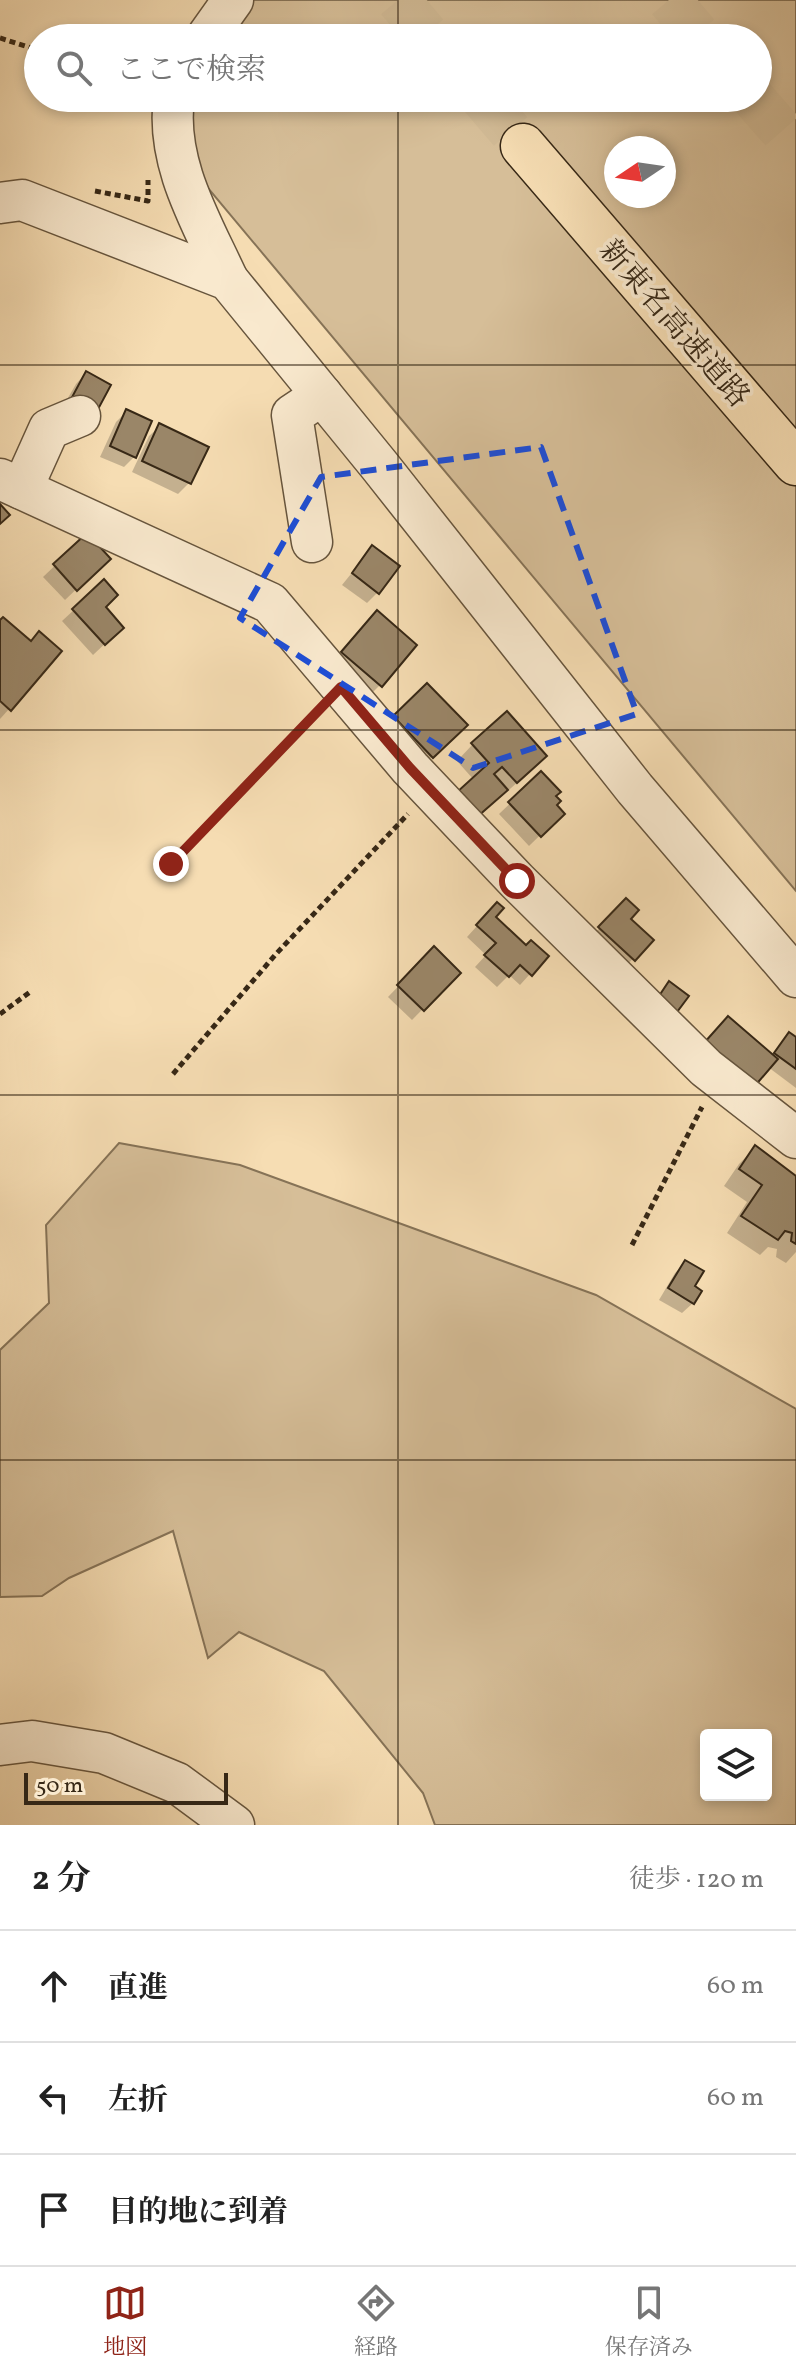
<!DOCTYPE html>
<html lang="ja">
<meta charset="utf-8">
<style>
:root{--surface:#fff;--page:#f6f6f6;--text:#222;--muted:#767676;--line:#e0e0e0;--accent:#8f2418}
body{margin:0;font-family:Vollkorn,"Noto Serif JP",serif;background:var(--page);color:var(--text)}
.controls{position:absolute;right:24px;bottom:24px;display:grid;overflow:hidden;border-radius:8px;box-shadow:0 4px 12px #0003}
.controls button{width:72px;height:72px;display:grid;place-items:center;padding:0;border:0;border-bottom:2px solid var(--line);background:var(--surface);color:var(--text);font:40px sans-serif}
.compass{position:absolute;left:604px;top:136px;width:72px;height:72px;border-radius:50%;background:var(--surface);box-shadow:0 4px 12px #0003;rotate:257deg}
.scale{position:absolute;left:24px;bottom:20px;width:204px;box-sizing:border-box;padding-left:8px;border:4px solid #372816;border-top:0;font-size:22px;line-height:28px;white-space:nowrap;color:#372816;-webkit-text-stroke:6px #f9e9ce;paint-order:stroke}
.stop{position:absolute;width:24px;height:24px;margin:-18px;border:6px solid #8f2418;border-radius:50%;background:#fff}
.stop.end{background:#8f2418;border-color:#fff;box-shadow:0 2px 8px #0008}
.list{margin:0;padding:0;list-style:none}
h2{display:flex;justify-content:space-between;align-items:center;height:104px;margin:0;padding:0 32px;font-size:34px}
h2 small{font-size:26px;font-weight:400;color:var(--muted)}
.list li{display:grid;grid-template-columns:52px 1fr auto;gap:24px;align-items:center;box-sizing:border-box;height:112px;padding:0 32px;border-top:2px solid var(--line)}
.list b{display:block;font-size:30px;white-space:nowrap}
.list em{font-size:26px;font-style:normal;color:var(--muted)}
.icon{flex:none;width:44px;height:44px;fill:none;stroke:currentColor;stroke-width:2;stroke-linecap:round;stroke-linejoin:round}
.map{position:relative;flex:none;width:796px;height:1825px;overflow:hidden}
.search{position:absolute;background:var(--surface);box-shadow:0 4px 12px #0003;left:24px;right:24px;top:24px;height:88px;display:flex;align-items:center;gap:20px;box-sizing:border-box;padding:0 28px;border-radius:44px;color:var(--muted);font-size:30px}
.sheet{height:440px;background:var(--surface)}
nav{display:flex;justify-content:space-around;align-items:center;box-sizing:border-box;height:112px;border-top:2px solid var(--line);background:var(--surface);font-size:22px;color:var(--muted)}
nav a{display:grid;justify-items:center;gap:4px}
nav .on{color:var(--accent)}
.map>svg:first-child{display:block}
.green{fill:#d6be98;stroke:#867357;stroke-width:2;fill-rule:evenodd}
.shadow{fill:#0003}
.building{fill:#9a8668;stroke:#372816;stroke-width:2}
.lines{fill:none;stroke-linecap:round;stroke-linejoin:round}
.highway-tunnel{stroke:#d0b994;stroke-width:44;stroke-dasharray:44 22;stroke-linecap:butt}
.minor-casing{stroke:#67553d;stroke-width:43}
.highway-casing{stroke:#372816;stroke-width:47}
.path{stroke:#372816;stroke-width:5;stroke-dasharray:6 4;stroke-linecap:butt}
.minor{stroke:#f9e9ce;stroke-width:40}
.highway{stroke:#f6ddb3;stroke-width:44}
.route{stroke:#8f2418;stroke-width:10}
.marked{fill:none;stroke:#1d4ed8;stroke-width:6;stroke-dasharray:16 10;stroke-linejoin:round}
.grid{fill:none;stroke:#372816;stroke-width:2;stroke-opacity:0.55}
.labels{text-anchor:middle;stroke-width:7;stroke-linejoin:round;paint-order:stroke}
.street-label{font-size:30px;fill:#372816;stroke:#f9e9ce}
</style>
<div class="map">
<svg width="796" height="1825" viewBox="0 0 796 1825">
<rect width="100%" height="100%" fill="#f6ddb3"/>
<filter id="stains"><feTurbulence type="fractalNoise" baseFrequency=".0025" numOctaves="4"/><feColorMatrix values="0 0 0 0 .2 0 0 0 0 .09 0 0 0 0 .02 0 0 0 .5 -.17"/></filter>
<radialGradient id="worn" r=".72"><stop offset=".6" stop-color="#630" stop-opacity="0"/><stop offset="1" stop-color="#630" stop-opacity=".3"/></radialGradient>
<g class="green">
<path d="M235 0H796V891L177 151 197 98H758V38H221ZM616 148H664V196H616Z"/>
<path d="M119 1143 240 1165 596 1295 796 1409V1825H435L423 1793 324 1671 239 1632 208 1658 173 1531 69 1578 42 1596 0 1597V1350L49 1303 46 1225ZM706 1735H766V1795H706Z"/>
</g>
<g class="shadow">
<path d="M86 373 84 423 61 410 76 384Z"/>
<path d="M127 411 134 457 124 467 100 457 116 422Z"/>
<path d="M160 426 189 483 178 494 132 472 149 436Z"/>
<path d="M87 535 108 559 65 600 43 577Z"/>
<path d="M372 548 378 592 367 603 342 585Z"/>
<path d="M104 582V608L111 638 93 655 62 621Z"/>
<path d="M0 623 9 709 0 719Z"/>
<path d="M367 624 380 685 369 696 332 664Z"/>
<path d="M427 686 465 725 421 767 384 728Z"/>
<path d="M473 744 529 772 500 798 474 780 457 761Z"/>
<path d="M541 774 553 796 554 805 562 814 529 846 499 814Z"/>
<path d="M626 901 628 919 651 940 622 970 589 939Z"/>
<path d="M487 915 493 917 530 974 520 985 509 975 497 987 475 967 486 955 467 937Z"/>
<path d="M434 949 458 973 412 1020 388 997Z"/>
<path d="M789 1034 796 1040V1088L768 1067 771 1055Z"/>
<path d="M755 1148 796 1178V1252L786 1263 776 1257 777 1249 768 1247 760 1255 727 1233 747 1202 724 1186 739 1164Z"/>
<path d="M686 1262 693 1287V1303L682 1313 659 1300 675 1273Z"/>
</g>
<g class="building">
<path d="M86 371 111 385 96 413 71 399Z"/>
<path d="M126 409 152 421 136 458 110 446Z"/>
<path d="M159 423 209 447 191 484 142 461Z"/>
<path d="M0 504 10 515 0 524Z"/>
<path d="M87 533 111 559 77 591 53 564Z"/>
<path d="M372 545 400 566 379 594 352 573Z"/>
<path d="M104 579 118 595 106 607 124 628 105 645 72 609Z"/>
<path d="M377 610 417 645 382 687 341 652Z"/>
<path d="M3 617 31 641 39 631 62 651 11 711 0 701V620Z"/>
<path d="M427 683 468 725 433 758 393 716Z"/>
<path d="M507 711 547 756 517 783 502 767 494 774 508 790 477 817 456 793 489 763 471 743Z"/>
<path d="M541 771 561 792 556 796 561 801 557 805 565 814 541 837 508 802Z"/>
<path d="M626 898 639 910 631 919 654 940 635 961 598 927Z"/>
<path d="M497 902 504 908 496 917 526 945 531 940 549 956 532 976 520 965 509 977 484 955 496 943 476 925Z"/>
<path d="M434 946 461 973 424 1011 397 985Z"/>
<path d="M669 981 689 996 674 1016 655 1002Z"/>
<path d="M728 1016 778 1059 754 1087 704 1043Z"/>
<path d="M789 1032 796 1037V1069L774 1053Z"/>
<path d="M755 1145 796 1176V1244L791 1241 792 1233 785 1231 778 1240 741 1216 762 1185 739 1169Z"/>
<path d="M685 1260 704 1271 695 1286 702 1291 694 1304 668 1288Z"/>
</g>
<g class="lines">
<g class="highway-tunnel">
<path d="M398 0 430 38"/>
<path d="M669 0 701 38"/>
<path d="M482 98 523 146"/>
<path d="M753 98 796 147"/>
</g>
<g class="minor-casing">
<g id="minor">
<path d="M206 38 233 0"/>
<path d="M174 98C165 163 202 223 228 280"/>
<path d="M0 203 22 200 228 280 379 465 635 789 796 977"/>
<path d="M0 479 270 603 410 768 517 881 706 1068 796 1138"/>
<path d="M22 489 49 429 80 416"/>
<path d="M312 542 292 415 322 395"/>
<path d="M0 1745 32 1741 104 1753 177 1783 234 1825"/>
</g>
</g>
<g class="highway-casing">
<path id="highway" d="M523 146 796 463"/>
</g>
<g class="path">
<path d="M0 38 38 50"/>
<path d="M95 191 148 201V180"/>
<path d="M171 864 320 709"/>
<path d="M0 1014 30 992"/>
<path d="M173 1074 276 954 408 814"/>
<path d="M632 1245 702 1107"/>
</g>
<use href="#minor" class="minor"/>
<use href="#highway" class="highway"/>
</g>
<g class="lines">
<path class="route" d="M171 864 341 687 410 768 517 881"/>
</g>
<path class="marked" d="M541 447 637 714 473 768 240 618 321 477Z"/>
<path class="grid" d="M398 0V38M398 98V1825M0 365H796M0 730H796M0 1095H796M0 1460H796"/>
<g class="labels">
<g class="street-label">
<text transform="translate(675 323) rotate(49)" y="10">新東名高速道路</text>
</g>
</g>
<rect width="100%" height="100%" filter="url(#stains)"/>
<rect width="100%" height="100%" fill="url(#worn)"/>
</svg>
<div class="controls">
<button><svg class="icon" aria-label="layers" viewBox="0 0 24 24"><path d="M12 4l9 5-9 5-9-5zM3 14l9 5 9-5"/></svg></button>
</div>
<svg class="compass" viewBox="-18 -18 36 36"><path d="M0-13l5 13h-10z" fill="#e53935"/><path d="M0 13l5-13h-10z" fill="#767676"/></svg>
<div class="scale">50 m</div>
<div class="stop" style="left:517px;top:881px"></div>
<div class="stop end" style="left:171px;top:864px"></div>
<div class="search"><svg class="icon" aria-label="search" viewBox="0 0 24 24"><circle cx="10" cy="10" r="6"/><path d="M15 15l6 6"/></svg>ここで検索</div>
</div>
<section class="sheet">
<h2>2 分<small>徒歩 · 120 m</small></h2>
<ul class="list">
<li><svg class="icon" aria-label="ahead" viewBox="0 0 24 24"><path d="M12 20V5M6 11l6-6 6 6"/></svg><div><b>直進</b></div><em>60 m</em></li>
<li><svg class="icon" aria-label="left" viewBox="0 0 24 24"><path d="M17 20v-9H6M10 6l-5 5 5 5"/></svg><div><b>左折</b></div><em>60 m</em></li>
<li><svg class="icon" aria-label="arrive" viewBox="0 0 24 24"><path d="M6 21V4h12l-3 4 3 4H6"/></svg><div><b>目的地に到着</b></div></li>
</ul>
</section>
<nav>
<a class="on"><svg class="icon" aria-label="map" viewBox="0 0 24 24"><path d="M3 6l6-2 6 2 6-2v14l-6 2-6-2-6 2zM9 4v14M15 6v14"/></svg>地図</a>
<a><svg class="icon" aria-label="directions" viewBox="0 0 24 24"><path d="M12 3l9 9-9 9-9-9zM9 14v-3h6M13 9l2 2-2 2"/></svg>経路</a>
<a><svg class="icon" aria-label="saved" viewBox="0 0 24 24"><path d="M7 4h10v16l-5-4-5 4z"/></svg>保存済み</a>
</nav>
